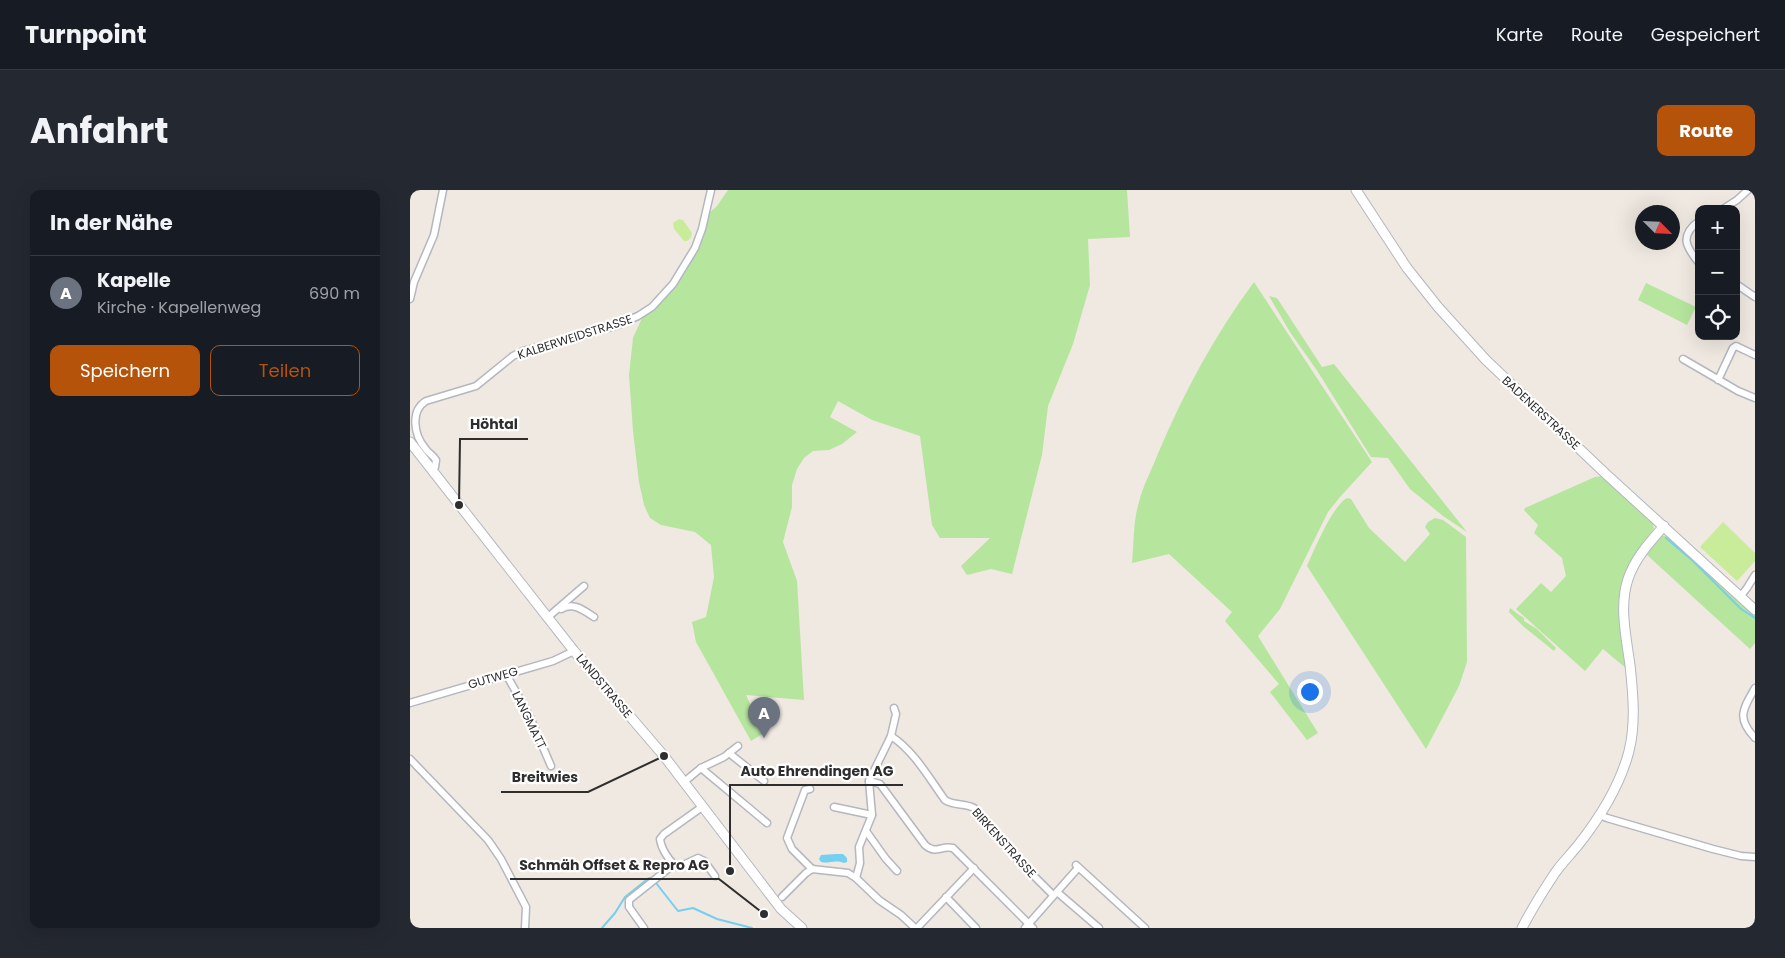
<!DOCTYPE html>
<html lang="de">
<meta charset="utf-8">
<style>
:root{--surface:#171b24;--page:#242831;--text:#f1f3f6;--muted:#9ea1a6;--line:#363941;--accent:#b45309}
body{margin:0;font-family:Poppins,sans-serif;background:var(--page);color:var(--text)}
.controls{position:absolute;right:15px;top:15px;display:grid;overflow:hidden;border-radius:10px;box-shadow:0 5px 20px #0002}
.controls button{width:45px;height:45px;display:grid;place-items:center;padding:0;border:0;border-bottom:1px solid var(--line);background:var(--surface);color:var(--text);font:25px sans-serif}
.compass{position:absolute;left:1225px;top:15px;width:45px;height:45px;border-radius:50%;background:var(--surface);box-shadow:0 5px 20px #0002;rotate:114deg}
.you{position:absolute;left:899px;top:501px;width:18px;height:18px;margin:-12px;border:4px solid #fff;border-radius:50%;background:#1a73e8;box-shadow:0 0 0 8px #1a73e833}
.badge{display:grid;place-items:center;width:32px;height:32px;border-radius:50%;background:var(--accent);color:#fff;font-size:16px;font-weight:700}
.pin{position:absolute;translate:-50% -41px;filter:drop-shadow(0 1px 2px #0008)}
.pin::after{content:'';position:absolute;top:26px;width:18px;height:15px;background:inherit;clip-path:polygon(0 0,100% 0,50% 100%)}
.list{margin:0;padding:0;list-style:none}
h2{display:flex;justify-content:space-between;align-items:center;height:65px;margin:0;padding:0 20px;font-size:21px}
h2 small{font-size:16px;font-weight:400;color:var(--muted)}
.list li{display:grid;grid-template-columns:32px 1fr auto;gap:15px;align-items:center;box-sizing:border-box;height:75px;padding:0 20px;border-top:1px solid var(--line)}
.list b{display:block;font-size:19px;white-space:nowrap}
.list p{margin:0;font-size:16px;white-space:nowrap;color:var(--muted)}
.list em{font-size:16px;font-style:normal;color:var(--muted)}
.actions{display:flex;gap:10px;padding:15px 20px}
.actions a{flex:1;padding:11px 0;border:1px solid var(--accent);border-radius:10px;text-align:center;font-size:18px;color:var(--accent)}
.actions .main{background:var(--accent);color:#fff}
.icon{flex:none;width:28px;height:28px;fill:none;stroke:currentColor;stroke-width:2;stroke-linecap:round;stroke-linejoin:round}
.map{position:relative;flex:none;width:1345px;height:738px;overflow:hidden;border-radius:10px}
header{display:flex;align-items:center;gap:30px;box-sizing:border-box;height:70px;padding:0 25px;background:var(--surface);border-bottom:1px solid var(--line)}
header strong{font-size:24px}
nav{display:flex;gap:28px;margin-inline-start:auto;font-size:18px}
.intro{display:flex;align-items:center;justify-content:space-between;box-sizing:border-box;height:120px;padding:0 30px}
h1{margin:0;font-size:35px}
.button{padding:12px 22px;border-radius:10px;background:var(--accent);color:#fff;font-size:18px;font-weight:700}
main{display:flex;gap:30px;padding:0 30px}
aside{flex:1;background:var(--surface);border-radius:10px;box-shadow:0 5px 20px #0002}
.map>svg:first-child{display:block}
.green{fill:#b6e59e}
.pitch{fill:#c9ec9a}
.water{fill:#75cff0}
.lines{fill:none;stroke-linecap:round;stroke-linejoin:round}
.stream{stroke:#75cff0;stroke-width:2}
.street-casing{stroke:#b4b7c1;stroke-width:9}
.secondary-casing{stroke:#b4b7c1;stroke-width:11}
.street{stroke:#fff;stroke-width:6}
.secondary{stroke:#fff;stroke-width:9}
.labels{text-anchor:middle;stroke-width:4.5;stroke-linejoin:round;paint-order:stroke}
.street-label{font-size:12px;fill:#2e2e2e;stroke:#fff}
.leader{fill:none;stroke:#2e2e2e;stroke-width:2}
.callout-dot{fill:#2e2e2e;stroke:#fff;stroke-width:2}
.callout-label{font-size:14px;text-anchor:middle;font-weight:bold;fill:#2e2e2e;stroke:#fff;stroke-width:4.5;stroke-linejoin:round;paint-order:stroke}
</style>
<header>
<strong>Turnpoint</strong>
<nav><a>Karte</a><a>Route</a><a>Gespeichert</a></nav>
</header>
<div class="intro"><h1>Anfahrt</h1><a class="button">Route</a></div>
<main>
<aside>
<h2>In der Nähe<small></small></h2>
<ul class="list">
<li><span class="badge" style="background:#6b7280">A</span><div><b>Kapelle</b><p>Kirche · Kapellenweg</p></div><em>690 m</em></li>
</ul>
<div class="actions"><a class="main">Speichern</a><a>Teilen</a></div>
</aside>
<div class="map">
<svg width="1345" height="738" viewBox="0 0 1345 738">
<rect width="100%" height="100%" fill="#efe9e1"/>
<g class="green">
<path d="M318 0H717L720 47 678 49 680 95 663 154 638 216 632 265 602 384 581 379 557 385 551 376 580 348H530L522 335 510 246 462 230 428 211 420 227 447 242 432 254 419 260 403 261 394 268 387 279 382 295V317L373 352 387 391 394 510 336 505 354 543 341 551 286 452 282 432 296 427 304 387 301 355 285 342 251 335 240 328 234 315 229 292 223 241 219 185 223 148 233 126 269 88 287 61 298 24 307 16Z"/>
<path d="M844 92 962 272 930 307 918 322 870 419 848 446 908 543 897 550 860 502 869 494 815 431 822 422 759 364 722 373C724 352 723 332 729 312 733 296 741 281 747 266 773 204 804 146 844 92Z"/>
<path d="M1236 93 1286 117 1277 135 1228 110Z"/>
<path d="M859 106 867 108 912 177 924 174 1057 342 1033 326 1000 299 978 268 961 267 908 182 880 142Z"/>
<path d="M1194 286 1242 330 1244 339 1227 362 1210 401 1209 419 1217 479 1193 459 1175 481 1106 419 1131 393 1141 402 1156 386 1152 368 1124 343 1128 335 1114 320 1115 318 1185 287Z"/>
<path d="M937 308 941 309 959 338 995 372 1020 344 1015 337 1018 332 1025 328 1033 330 1056 347 1057 472 1049 496 1016 559 897 376C904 360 923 315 937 308Z"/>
<path d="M1251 346H1258L1306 387 1313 397 1340 422 1345 424V453L1340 459 1237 365Z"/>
<path d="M1100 418C1105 422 1109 425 1114 428V431L1127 439 1146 458 1144 461 1114 437 1099 422Z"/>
</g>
<g class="pitch">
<path d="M269 29 273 30 282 43 281 48 277 51H274L264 39 263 33Z"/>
<path d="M1313 332 1345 363V371L1327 391 1290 357Z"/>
</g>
<path class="water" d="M426 664H433L437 668V672L434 673C424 669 420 674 411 672L409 669 411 665Z"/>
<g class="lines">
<g class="stream">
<path d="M1256 348 1283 371 1331 419 1345 428"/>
<path d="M246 693 268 721 283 718 307 729 342 738"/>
<path d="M192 738 205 723 215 707 239 688H242"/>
</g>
<g class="street-casing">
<g id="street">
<path d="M1313 19 1327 10 1338 0"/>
<path d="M1289 31C1269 46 1276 57 1289 73"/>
<path d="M1326 94 1345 107"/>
<path d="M0 109 4 92 24 45 33 0"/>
<path d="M1273 169 1328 201 1345 208"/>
<path d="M1308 190 1323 158 1326 156 1345 165"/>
<path d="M22 280 25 277 26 270C23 265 18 263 15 258 4 245 0 221 16 211L66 196 103 166 113 161 205 136 228 126 242 117 263 94 285 58 292 39 301 0"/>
<path d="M1330 407 1337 398 1345 385"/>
<path d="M151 419C164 412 173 420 184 427"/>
<path d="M138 427 174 396"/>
<path d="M96 484 120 527 141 576"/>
<path d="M1345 498C1333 519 1326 528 1345 548"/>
<path d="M0 513 143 471 164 461"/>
<path d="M481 546C504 561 519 588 535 610 544 616 555 613 564 618L610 672 643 705"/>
<path d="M319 563 354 591"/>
<path d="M0 569 78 650 91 669 116 717 115 738"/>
<path d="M291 578 357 633"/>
<path d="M459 591 470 594 515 655C527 665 530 655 543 658L623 738"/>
<path d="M274 592 291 578 314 567 328 556"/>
<path d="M400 599 395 600 377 648 382 659 402 679"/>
<path d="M292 617 254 644 250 649C251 658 260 674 269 677L288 668 294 671 305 686"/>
<path d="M424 617 462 625"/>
<path d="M1190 625 1197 628 1303 659 1331 666 1345 667"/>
<path d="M456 641 476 669 487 681"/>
<path d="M666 675 735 738"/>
<path d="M446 688 450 673 449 657 462 625 459 591 481 546 486 524 484 518"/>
<path d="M647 702 689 738"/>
<path d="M372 707 396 683 402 679 438 683 446 688 469 710 491 725 505 738"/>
<path d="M536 707 566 738"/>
<path d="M234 738 219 717V710L263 675"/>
<path d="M507 738 564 678"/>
<path d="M615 738 668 678"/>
</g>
</g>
<g class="secondary-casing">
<g id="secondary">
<path d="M946 0 997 78 1028 117 1076 170 1197 285 1345 420"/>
<path d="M0 252 164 461 254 566 371 719 392 738"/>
<path d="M1112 738C1122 719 1133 701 1145 683 1152 673 1161 664 1169 654 1191 626 1210 596 1219 561 1226 533 1223 503 1220 475 1216 446 1209 416 1218 389 1225 368 1240 352 1254 336"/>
</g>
</g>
<use href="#street" class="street"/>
<use href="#secondary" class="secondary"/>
</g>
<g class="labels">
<g class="street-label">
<text transform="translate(165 147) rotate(-18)" y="4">KALBERWEIDSTRASSE</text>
<text transform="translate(1131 223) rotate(43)" y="4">BADENERSTRASSE</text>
<text transform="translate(83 488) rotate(-16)" y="4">GUTWEG</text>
<text transform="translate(194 496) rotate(50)" y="4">LANDSTRASSE</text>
<text transform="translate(119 530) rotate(64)" y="4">LANGMATT</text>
<text transform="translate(594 653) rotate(48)" y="4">BIRKENSTRASSE</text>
</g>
</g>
<path class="leader" d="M49 315L50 249H118M320 681L320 595H493M254 566L178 602H91M354 724L309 689H100"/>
<g class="callout-dot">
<circle cx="49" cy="315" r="5"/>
<circle cx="320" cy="681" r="5"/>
<circle cx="254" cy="566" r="5"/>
<circle cx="354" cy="724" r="5"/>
</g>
<g class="callout-label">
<text x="84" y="239">Höhtal</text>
<text x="407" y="586">Auto Ehrendingen AG</text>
<text x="135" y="592">Breitwies</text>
<text x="204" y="680">Schmäh Offset &amp; Repro AG</text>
</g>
</svg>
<div class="controls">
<button>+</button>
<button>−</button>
<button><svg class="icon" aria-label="locate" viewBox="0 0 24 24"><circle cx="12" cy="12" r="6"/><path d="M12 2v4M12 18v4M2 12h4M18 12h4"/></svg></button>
</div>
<svg class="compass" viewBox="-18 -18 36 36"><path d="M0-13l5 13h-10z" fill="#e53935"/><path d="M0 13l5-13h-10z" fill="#9ea1a6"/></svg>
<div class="you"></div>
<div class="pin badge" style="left:354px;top:548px;background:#6b7280">A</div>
</div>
</main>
